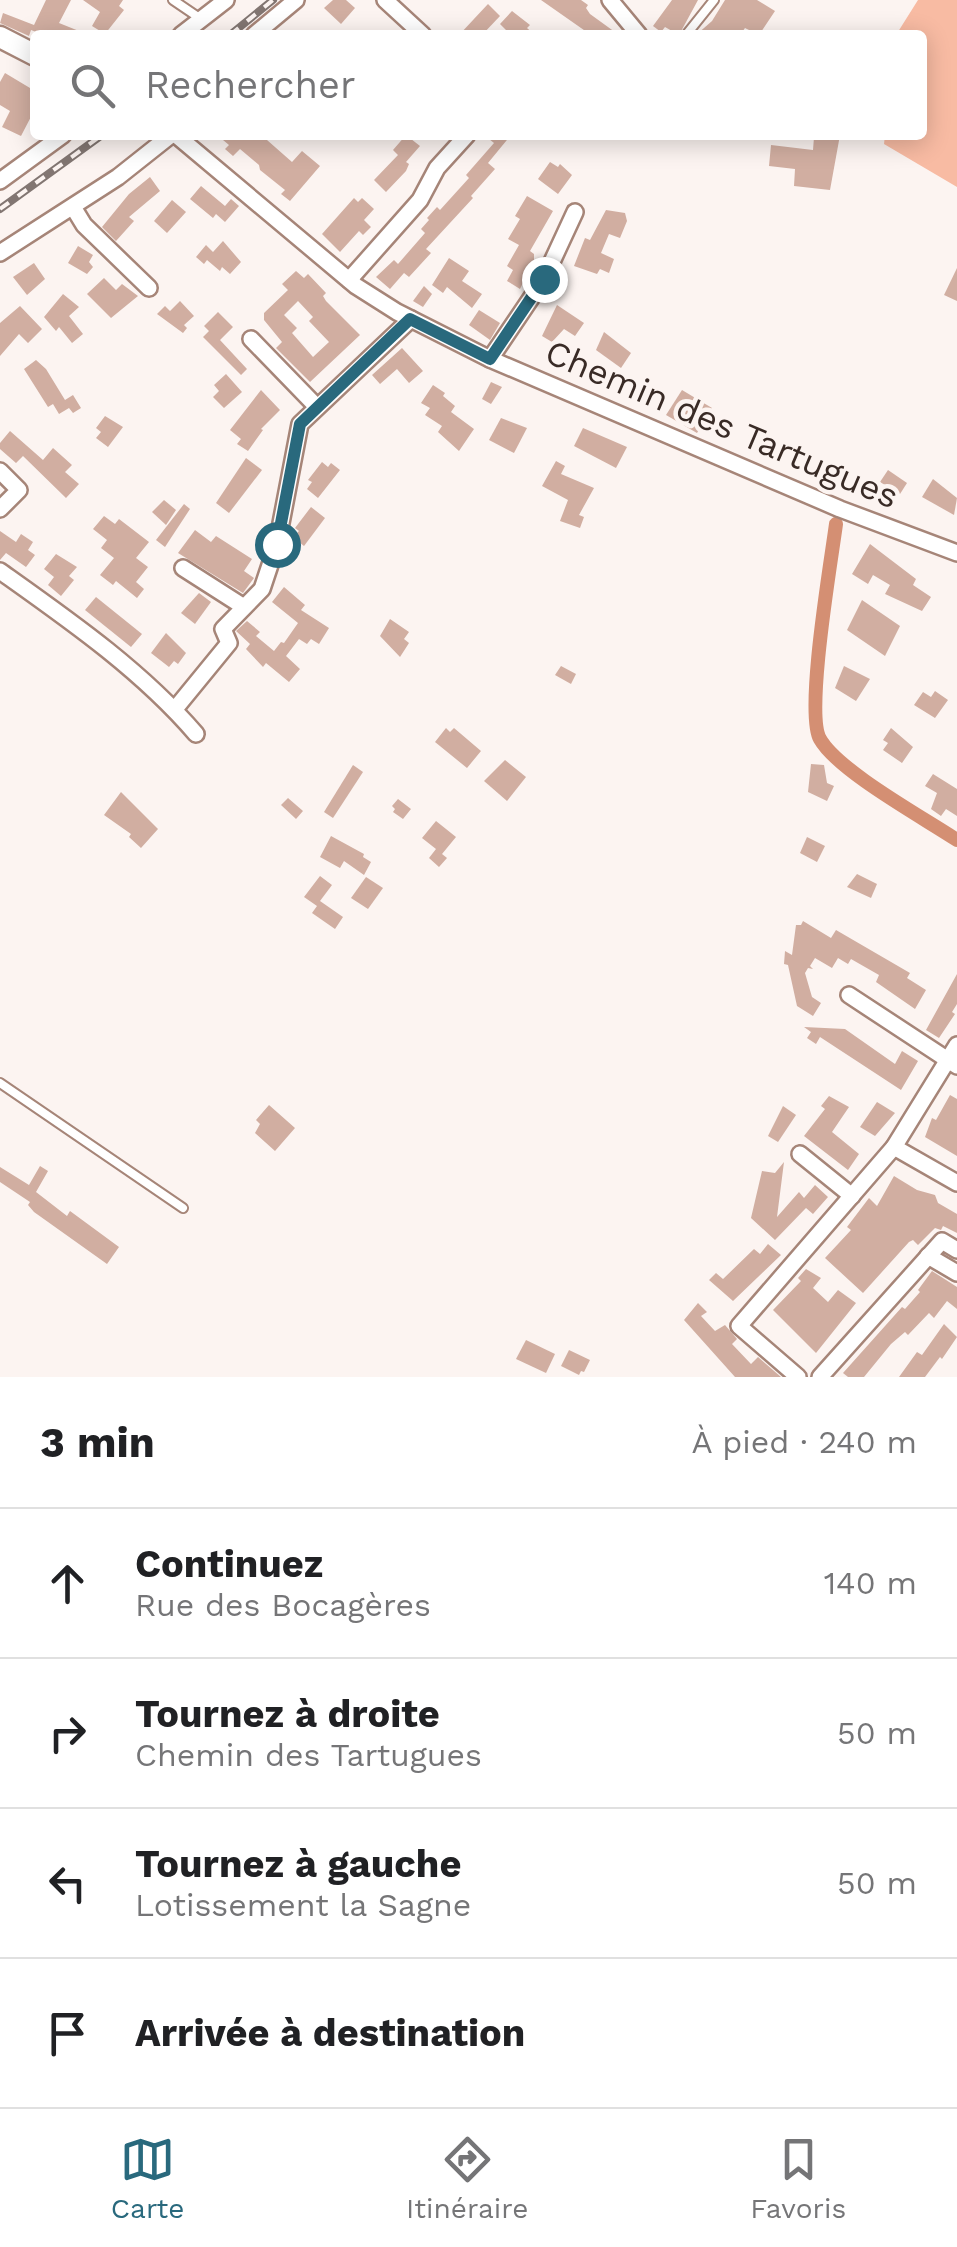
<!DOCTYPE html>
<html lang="fr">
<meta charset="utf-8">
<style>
:root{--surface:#fff;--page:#f2f2f2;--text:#202124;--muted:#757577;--line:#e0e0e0;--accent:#29697d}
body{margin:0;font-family:"Work Sans",sans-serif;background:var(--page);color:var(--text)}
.stop{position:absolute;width:30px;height:30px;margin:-22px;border:8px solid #29697d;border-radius:50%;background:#fff}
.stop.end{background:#29697d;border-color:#fff;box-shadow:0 2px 10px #0008}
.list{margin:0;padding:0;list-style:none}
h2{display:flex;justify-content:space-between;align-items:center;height:130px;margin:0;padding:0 40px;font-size:42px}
h2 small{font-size:32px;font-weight:400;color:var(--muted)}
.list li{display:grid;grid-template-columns:65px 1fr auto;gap:30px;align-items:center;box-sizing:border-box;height:150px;padding:0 40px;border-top:2px solid var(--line)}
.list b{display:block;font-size:38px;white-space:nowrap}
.list p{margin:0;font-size:32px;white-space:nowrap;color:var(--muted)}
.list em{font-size:32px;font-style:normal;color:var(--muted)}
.icon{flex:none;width:55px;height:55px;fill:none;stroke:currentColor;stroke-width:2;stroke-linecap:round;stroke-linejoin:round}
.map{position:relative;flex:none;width:957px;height:1377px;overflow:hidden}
.search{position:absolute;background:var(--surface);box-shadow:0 5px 25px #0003;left:30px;right:30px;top:30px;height:110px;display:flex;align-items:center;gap:25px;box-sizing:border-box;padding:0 35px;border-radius:10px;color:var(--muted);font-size:38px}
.sheet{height:730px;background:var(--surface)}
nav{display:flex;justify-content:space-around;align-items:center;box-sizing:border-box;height:140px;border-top:2px solid var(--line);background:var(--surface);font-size:28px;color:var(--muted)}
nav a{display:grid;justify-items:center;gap:5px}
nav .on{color:var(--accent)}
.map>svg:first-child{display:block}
.green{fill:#f8bba3}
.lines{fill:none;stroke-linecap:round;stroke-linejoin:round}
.canal{stroke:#d48f73;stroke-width:14}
.building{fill:#d1aea1;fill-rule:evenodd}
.service-casing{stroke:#a68578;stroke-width:12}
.minor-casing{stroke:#a68578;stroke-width:20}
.tertiary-casing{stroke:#a68578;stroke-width:25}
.service{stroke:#fff;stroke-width:8}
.minor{stroke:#fff;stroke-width:15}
.tertiary{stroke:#fff;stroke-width:20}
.rail-casing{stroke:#827672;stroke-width:8}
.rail{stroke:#fcf4f1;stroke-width:4;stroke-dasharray:11;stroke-linecap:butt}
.route{stroke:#29697d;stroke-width:12}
.labels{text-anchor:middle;stroke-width:9;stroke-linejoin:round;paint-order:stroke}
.street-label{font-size:35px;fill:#392b26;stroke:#fcf4f1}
</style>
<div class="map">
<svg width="957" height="1377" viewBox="0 0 957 1377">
<rect width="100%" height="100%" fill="#fcf4f1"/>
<path class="green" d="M918 0H957V187L884 144 885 135H922V35H896Z"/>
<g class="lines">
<path class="canal" d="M836 524C831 562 805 713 820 739 838 771 924 818 957 840"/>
</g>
<g class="building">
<path d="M46 0H71L59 23 89 35H44L31 30 29 36 0 23 3 13 34 25Z"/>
<path d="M83 0H123L119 6 124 10 105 34 92 26 100 12Z"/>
<path d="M333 0H346L355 8 341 24 324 8Z"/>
<path d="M541 0H581L588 5 586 8 590 14 619 35H591Z"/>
<path d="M672 0H698L679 35 665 27 661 32 653 26Z"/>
<path d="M725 0H757L775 11 759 35 745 28 740 35H696L712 21Z"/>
<path d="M488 4 500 16 482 35H459Z"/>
<path d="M512 11 530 25 527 28 535 35H511L500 24Z"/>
<path d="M5 73 35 91V109L21 136 2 127 10 111 0 105V82Z"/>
<path d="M217 135H271L267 140 292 162 302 151 320 166 290 201 281 194 285 190 260 170 259 165 240 149 233 156 225 149 229 145Z"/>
<path d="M406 135 420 146 406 162 409 164 406 171 386 192 374 180 398 155 393 150Z"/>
<path d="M484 135H511L488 163 495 169 471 196 473 198 426 249 431 253 409 277 404 273 390 289 376 277 394 260 398 264 425 233 421 229 429 220 427 218 437 207 440 210 469 178 466 175 494 143Z"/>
<path d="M823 135H840L830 190 794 186 795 169 769 166 771 145 813 150 814 137 823 138Z"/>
<path d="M550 162 558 167 560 164 572 175 558 194 538 179Z"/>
<path d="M150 177 160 191 129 217 134 221 116 241 102 227 129 194Z"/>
<path d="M201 186 225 206 231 199 239 206 225 222 216 214 213 218 190 199Z"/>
<path d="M527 196 553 211 530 251 534 254V260L520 289 507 281 513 270 507 266 519 245 508 239 520 219 515 216Z"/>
<path d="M354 198 358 202 362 198 374 209 364 220 371 227 363 235 359 231 340 252 322 234Z"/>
<path d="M172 200 186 212 167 233 154 221Z"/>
<path d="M606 210 625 213 627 221 620 238 609 234 601 253 614 259 609 273 600 269 597 274 574 266 585 238 590 240Z"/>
<path d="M223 241 241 262 230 274 222 267 220 271 207 260 204 264 196 257 206 245 213 252Z"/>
<path d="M78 246 93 255 89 262 93 267 87 274 68 263Z"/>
<path d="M449 258 469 271 462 281 482 294 472 308 447 287 443 293 432 285Z"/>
<path d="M34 263 45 279 27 295 13 277Z"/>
<path d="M957 268V301L944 295Z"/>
<path d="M296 271 304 278 308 274 326 293 323 296 326 301 360 335 310 382 276 348 282 342 264 320V313L288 290 282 284ZM298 301 313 317 309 321 329 342 313 357 292 333 297 328 284 315Z"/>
<path d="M104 278 116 290 122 284 138 296 111 318 87 294Z"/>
<path d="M424 286 432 294 423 307 413 301Z"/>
<path d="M63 294 79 307 69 316 83 334 72 343 59 327 56 331 44 317Z"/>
<path d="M180 301 194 316 184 325 172 313 187 328 183 333 157 314 165 306 170 311Z"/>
<path d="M557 305 584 323 575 336 564 329 552 342 542 336Z"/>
<path d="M20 306 42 329 28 343 19 334 0 356V323Z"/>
<path d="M479 310 500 323 490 340 469 325Z"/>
<path d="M218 312 233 327 220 340 247 369 241 375 203 337 209 331 204 326Z"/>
<path d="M604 332 631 353 621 368 596 350Z"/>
<path d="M402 348 423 371 409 383 397 369 380 384 372 375Z"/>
<path d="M36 360 46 369 65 400 73 395 81 408 73 413 69 408 59 414 53 404 48 407 24 369Z"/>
<path d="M226 374 242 392 224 408 213 397 219 391 214 385Z"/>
<path d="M491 382 502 387 491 404 482 399Z"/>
<path d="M433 385 445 393 443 396 455 406 451 412 474 429 459 451 438 432 442 426 425 415 430 408 421 403Z"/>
<path d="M261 390 280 410 261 429 263 430 248 451 237 444 241 439 230 430Z"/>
<path d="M682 390 712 408 697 433 666 415Z"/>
<path d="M105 416 123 427 108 447 96 438 101 432 96 428Z"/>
<path d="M501 418 527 428 514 453 489 440Z"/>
<path d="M583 428 627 447 616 468 574 446Z"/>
<path d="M10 431 43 460 53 448 72 465 65 472 79 484 66 498 23 456 16 463 0 449V443Z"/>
<path d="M246 458 262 470 229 513 216 503Z"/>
<path d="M556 461 565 466 561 474 594 488 579 515 584 517 580 528 560 521 568 500 542 486Z"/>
<path d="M322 462 328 467 331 463 340 470 318 498 307 489 312 482 308 480Z"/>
<path d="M888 470 907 483 900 494 880 482Z"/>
<path d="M933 479 957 498 954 515 922 497Z"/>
<path d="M164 500 176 510 166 525 152 512Z"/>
<path d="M184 504 190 509 165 547 156 540Z"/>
<path d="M311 507 325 518 304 546 293 537 299 531 295 528Z"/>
<path d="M104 516 115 524 119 519 149 542 136 558 148 567 136 582 144 589 137 598 116 581 113 585 100 575 114 558 101 548 107 540 93 529Z"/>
<path d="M195 530 211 542 216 536 252 559 244 571 254 578 243 593 178 553Z"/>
<path d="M0 531 16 542 21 534 33 542 28 550 35 555 26 567 6 553 0 560Z"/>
<path d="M870 544 916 579 913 585 931 597 922 611 885 594 890 585 873 575 868 584 852 574Z"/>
<path d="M56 554 77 567 69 576 74 580 61 596 48 585 54 577 44 569Z"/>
<path d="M284 587 305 605 301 610 329 628 319 644 311 639 307 644 299 639 286 656 300 669 289 682 266 663 263 667 246 649 250 644 236 631 247 621 260 632 256 636 274 651 281 642 284 643 298 623 272 602Z"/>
<path d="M199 593 211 602 195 624 181 613Z"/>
<path d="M96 597 142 634 131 647 85 610Z"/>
<path d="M862 600 900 626 885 656 847 630Z"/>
<path d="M390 619 409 632 404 639 409 643 400 657 380 636Z"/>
<path d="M166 633 186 653 178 664 174 661 169 667 151 653Z"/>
<path d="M561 666 576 674 571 684 555 675Z"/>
<path d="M844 666 870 679 856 701 835 688Z"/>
<path d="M935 691 948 700 935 718 914 705 923 692 931 697Z"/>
<path d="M446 728 450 732 454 728 481 751 467 768 435 742Z"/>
<path d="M891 728 913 747 902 763 883 750 888 743 883 740Z"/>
<path d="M505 760 526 777 507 801 484 781Z"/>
<path d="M811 764 824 765 827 783 834 786 827 801 808 792Z"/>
<path d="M353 765 363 772 333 818 324 812Z"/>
<path d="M933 774 957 789V816L946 809 941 816 931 809 937 793 925 786Z"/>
<path d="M121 792 158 829 141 848 129 837 131 834 104 815Z"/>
<path d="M288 798 303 811 296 819 281 805Z"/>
<path d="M398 799 411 809 403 819 393 812 395 809 392 806Z"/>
<path d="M436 821 456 837 442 854 447 858 439 867 429 858 436 849 422 838Z"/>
<path d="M331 836 364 854 363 857 371 862 364 875 344 861 340 868 320 857Z"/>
<path d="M807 837 825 846 817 862 800 853Z"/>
<path d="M857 874 877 884 871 898 847 887Z"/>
<path d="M320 876 332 885 320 901 343 917 335 929 312 913 317 906 304 897Z"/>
<path d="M366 877 383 888 368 909 351 898Z"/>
<path d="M803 921 831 938 836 930 910 973 907 978 926 990 915 1009 876 982 879 975 851 959 848 964 838 958 832 968 815 958 810 966 813 969 808 968 805 973 812 997 821 1003 813 1016 797 1006 788 965 784 964 785 951 792 955 796 925H801Z"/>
<path d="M957 974V1004L952 1012 955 1014 939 1038 926 1030Z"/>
<path d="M804 1027 845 1029 895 1064 902 1051 918 1061 901 1090 820 1037 816 1044 807 1038 811 1032Z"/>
<path d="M950 1095 957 1099V1156L925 1137 932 1118 936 1120Z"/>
<path d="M829 1096 849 1107 832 1132 859 1154 848 1170 804 1136 825 1109 821 1106Z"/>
<path d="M877 1102 895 1113 875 1136 860 1127Z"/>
<path d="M269 1105 295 1128 275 1151 255 1133 260 1124 256 1120Z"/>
<path d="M783 1106 796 1115 778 1142 768 1136Z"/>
<path d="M784 1162 777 1217 799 1192 804 1198 815 1185 828 1197 813 1214 806 1208 775 1240 751 1218 762 1171 775 1173Z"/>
<path d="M40 1166 48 1171 36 1192 67 1216 70 1211 119 1247 107 1264 34 1212 28 1205 30 1202 0 1182V1167L29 1185Z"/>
<path d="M894 1176 917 1190 935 1195 938 1203 957 1214V1233L943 1226 941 1230 935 1228 918 1245 913 1240 909 1242 863 1293 825 1258 851 1230 847 1227 869 1198 877 1206Z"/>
<path d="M768 1244 781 1255 733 1301 709 1280 716 1273 723 1279 754 1249 760 1254Z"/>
<path d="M806 1269 821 1278 813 1288 828 1302 838 1290 856 1303 816 1353 773 1310 801 1281 798 1278Z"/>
<path d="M932 1271 957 1287V1309L947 1301 934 1318 929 1313 908 1335 905 1332 891 1344 864 1377H848L843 1373 902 1307 905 1309 920 1292 918 1290Z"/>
<path d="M698 1303 707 1312 701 1316 715 1331 725 1325 737 1339 732 1344 751 1364 758 1357 781 1377H735L684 1320Z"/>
<path d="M944 1324 957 1337 942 1359 940 1357 925 1377H899L917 1352 922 1355Z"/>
<path d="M526 1340 555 1354 546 1373 516 1359Z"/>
<path d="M569 1350 590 1360 584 1372 581 1371 579 1375 561 1366Z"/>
</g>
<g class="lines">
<g class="service-casing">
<g id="service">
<path d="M173 0 201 19"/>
<path d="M686 35 714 0"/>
<path d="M0 1083 183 1208"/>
</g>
</g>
<g class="minor-casing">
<g id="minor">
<path d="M385 0 423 35"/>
<path d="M610 0 639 35"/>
<path d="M181 35 226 0"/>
<path d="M254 35 296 0"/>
<path d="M176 135 356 286 397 312 490 359 840 509 957 553"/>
<path d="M0 181 63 135"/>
<path d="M73 207 84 225 149 288"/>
<path d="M0 253 118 177 171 135"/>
<path d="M349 280 420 200 437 168 467 135"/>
<path d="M251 339 317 407"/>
<path d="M490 359 544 279 575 212"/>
<path d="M0 471 19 490 0 509"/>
<path d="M183 568 244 607"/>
<path d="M0 571C69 620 141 670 196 734"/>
<path d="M175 709 229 643 223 629 262 589 277 544 300 424 411 319"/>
<path d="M849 995 957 1066"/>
<path d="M894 1147 957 1183"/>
<path d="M800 1154 852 1196"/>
<path d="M928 1256 957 1273"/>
<path d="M798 1377 739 1326 894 1147 957 1045"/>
<path d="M820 1377 942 1241 957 1250"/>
</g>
</g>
<g class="tertiary-casing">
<path id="tertiary" d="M0 37 35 55"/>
</g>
<use href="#service" class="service"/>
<use href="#minor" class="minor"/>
<use href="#tertiary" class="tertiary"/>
<g class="rail-casing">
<g id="rail">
<path d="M230 35 273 0"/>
<path d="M0 209 102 135"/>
</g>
</g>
<use href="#rail" class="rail"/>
</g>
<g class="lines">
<path class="route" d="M277 544 300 424 410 319 490 359 544 279"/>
</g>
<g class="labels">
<g class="street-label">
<text transform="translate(722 424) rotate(23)" y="12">Chemin des Tartugues</text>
</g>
</g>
</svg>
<div class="stop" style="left:277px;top:544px"></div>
<div class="stop end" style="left:544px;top:279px"></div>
<div class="search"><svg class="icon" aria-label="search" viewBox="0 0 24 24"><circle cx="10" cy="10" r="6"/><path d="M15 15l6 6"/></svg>Rechercher</div>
</div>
<section class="sheet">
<h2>3 min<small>À pied · 240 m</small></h2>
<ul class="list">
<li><svg class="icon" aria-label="ahead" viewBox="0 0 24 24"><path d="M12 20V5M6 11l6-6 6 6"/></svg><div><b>Continuez</b><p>Rue des Bocagères</p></div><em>140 m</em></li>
<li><svg class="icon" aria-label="right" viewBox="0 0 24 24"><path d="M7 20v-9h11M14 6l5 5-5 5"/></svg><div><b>Tournez à droite</b><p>Chemin des Tartugues</p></div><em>50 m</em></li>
<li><svg class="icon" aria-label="left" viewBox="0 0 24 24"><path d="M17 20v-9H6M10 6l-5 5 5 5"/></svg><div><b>Tournez à gauche</b><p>Lotissement la Sagne</p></div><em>50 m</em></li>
<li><svg class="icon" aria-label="arrive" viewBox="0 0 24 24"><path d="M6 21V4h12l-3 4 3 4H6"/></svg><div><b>Arrivée à destination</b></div></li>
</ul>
</section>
<nav>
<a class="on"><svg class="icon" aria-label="map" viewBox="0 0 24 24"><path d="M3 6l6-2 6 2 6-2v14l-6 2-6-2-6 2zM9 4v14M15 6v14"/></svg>Carte</a>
<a><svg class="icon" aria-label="directions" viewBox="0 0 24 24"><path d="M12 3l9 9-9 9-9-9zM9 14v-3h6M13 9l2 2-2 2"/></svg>Itinéraire</a>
<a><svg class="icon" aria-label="saved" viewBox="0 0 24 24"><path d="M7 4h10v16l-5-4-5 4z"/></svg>Favoris</a>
</nav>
